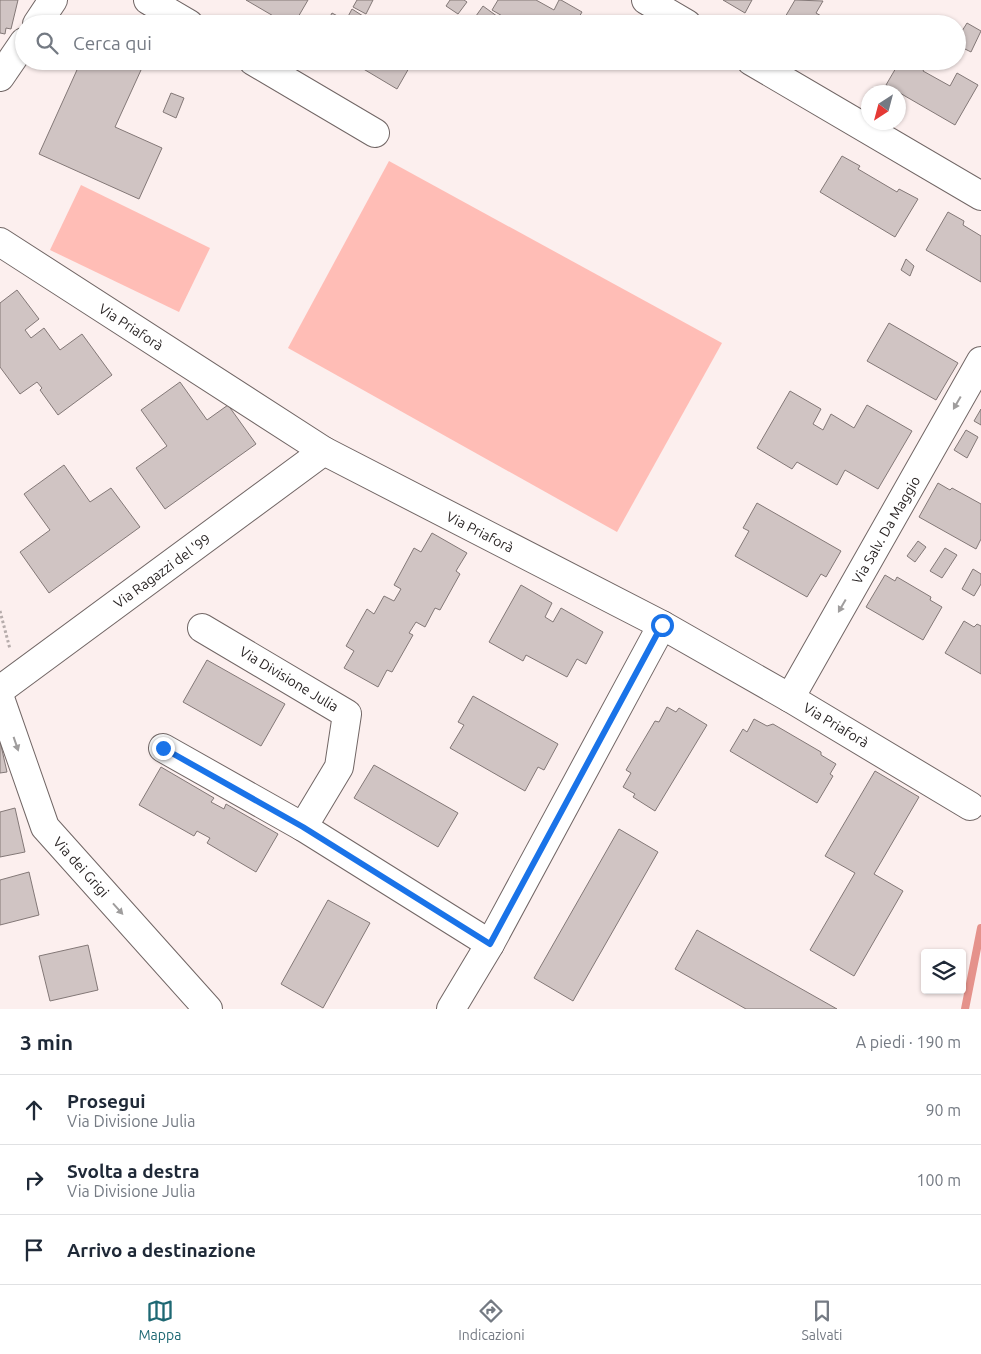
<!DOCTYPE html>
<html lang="it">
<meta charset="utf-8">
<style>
:root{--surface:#fff;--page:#f6f6f7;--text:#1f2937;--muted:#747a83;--line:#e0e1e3;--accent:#1e6873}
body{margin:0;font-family:Ubuntu,sans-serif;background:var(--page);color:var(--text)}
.controls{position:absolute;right:15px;bottom:15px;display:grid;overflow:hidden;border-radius:5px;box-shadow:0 1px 4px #0004}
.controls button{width:45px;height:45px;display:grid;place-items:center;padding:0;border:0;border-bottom:1px solid var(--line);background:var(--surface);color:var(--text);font:25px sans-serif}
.compass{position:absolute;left:861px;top:85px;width:45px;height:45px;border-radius:50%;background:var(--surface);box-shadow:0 1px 4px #0004;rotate:216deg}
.stop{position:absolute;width:15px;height:15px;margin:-11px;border:4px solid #1a73e8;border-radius:50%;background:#fff}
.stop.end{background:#1a73e8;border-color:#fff;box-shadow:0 1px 5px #0008}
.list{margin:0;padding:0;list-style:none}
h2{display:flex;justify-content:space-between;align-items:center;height:65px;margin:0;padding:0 20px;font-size:21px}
h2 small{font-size:16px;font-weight:400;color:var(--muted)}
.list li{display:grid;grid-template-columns:32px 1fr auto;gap:15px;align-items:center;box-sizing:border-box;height:70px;padding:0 20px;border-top:1px solid var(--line)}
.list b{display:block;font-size:19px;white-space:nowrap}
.list p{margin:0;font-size:16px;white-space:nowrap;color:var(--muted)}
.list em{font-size:16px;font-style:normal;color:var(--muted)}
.icon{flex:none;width:28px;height:28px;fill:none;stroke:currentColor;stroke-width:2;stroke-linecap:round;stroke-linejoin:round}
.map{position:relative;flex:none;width:981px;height:1009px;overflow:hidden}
.search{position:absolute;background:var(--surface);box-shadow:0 1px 4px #0004;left:15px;right:15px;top:15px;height:55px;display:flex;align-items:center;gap:12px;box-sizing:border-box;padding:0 18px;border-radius:28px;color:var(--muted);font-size:19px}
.sheet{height:275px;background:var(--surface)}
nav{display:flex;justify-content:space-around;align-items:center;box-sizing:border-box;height:70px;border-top:1px solid var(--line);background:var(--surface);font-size:14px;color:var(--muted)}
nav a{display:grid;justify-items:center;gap:2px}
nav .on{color:var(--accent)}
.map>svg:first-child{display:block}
.green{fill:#ffbdb6}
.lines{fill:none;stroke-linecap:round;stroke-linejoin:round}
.stream{stroke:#e5928b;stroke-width:8}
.building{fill:#d0c4c3;stroke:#837877}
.street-casing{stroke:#716665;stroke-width:30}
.path{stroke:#b6acab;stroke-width:3;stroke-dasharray:2.5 2.5;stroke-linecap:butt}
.street{stroke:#fff;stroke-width:28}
.oneway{fill:#9f9d9d}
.route{stroke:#1a73e8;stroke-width:6}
.labels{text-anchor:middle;stroke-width:4;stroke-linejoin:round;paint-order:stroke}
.street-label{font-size:14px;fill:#2a2525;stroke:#fff}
</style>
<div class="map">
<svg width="981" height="1009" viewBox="0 0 981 1009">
<rect width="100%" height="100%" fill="#fcefee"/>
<g class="green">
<path d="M389 161 722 343 617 532 288 348Z"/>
<path d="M81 185 210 248 179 312 50 250Z"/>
</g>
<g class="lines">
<path class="stream" d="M965 1009 981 928"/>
</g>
<g class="building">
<path d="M0 0H18L11 29 6 28 5 34 0 33Z"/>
<path d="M246 0H308L294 24H287Z"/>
<path d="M357 0H373L366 14 353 7Z"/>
<path d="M450 0H464L467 2 458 14 446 6Z"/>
<path d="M498 0H536L554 10 559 0H561L582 12 575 24H516L492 10Z"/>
<path d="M723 0H752L745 13Z"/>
<path d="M795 0 823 1 816 13 835 24H781Z"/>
<path d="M483 6 505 22 504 24 471 23Z"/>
<path d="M352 9 374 23 373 24H344Z"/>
<path d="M332 13 343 19 340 24H326Z"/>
<path d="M849 16 863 24H845Z"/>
<path d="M967 23 981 31 971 52 957 45V39Z"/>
<path d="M81 61H122L141 70 115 127 162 148 139 199 39 154Z"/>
<path d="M350 61H413L397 89Z"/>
<path d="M838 61H852L848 67Z"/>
<path d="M900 61H928L923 71 950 86 957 73 978 85 955 125 886 85Z"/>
<path d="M171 93 184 98 176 118 163 112Z"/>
<path d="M842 156 860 166 858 169 897 192 899 189 918 199 895 237 820 192Z"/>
<path d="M948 212 964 221 963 225 981 236V282L926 250Z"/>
<path d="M906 259 914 266 910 276 901 270Z"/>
<path d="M17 290 39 319 25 330 31 338 44 328 60 350 82 334 112 375 58 415 40 390 42 388 37 382 20 394 0 367V303Z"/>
<path d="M889 323 958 363 936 400 867 361Z"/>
<path d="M180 382 207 420 228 405 256 444 165 509 136 468 167 446 141 410Z"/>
<path d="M790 391 821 409 813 424 823 430 831 414 854 428 867 405 912 431 878 489 845 470 837 485 797 462 792 469 757 448Z"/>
<path d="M981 409V425L974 421Z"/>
<path d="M966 430 978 437 967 458 954 450Z"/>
<path d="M64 465 90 502 111 488 140 527 49 593 20 552 50 530 24 494Z"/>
<path d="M938 483 950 490 952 488 981 504V539L976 549 919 517Z"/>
<path d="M757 503 841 551 826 577 821 574 807 597 735 556 749 531 743 528Z"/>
<path d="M432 533 467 553 456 571 460 574 440 610 435 608 425 627 416 622 409 633 413 635 392 672 387 670 378 687 344 668 354 651 346 646 367 609 374 614 384 596 394 601 401 589 394 585 414 548 421 552Z"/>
<path d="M918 541 926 547 915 562 907 556Z"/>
<path d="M945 548 957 555 942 578 930 571Z"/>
<path d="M973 569 981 574V584L974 596 962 589Z"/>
<path d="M885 575 895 581 897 577 931 597 930 600 942 607 923 640 866 607Z"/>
<path d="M521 585 552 603 545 617 553 622 561 608 603 632 586 664 577 659 567 677 526 655 523 661 489 642Z"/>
<path d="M964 621 974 627 977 624 981 626V674L945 653Z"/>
<path d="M207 660 285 704 261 746 183 702Z"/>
<path d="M473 696 558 744 544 770 538 767 525 791 450 748 464 725 458 722Z"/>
<path d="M667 707 676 712 679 708 707 725 655 811 633 797 635 794 623 787 631 773 626 770 655 721 659 722Z"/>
<path d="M754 719 767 726 773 724 821 752V755L836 764 830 774 833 776 817 803 730 751 743 729 747 732Z"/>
<path d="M0 741 7 772 0 773Z"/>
<path d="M374 765 458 813 438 847 354 798Z"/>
<path d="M161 767 214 798 211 802 224 809 226 804 278 834 256 872 207 843 210 838 197 831 194 836 139 805Z"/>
<path d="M875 771 919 797 874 874 903 891 854 976 810 950 855 873 825 856Z"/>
<path d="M15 808 25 852 0 857V812Z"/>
<path d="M619 829 658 852 573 1001 534 978Z"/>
<path d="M29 872 39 915 0 925V880Z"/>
<path d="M328 900 370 923 323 1008 281 984Z"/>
<path d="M697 930 837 1009H746L675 969Z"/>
<path d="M88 945 98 990 50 1001 39 956Z"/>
</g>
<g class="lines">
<g class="street-casing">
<g id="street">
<path d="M148 0 189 24"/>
<path d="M646 0 687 24"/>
<path d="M37 24 53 0"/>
<path d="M253 61 375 133"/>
<path d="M751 61 981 196"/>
<path d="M0 77 24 42"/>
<path d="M0 242 324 451 662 625 790 698 970 806"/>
<path d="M202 628 347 714 339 767 303 827"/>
<path d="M0 690 324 451"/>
<path d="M0 698 45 827 208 1009"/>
<path d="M790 698 981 361"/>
<path d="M163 748 303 827 490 944"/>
<path d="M451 1009 490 944 662 625"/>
</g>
</g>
<path class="path" d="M0 611 10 649"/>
<use href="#street" class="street"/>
</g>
<defs><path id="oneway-solid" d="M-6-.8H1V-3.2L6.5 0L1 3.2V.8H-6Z" transform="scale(1.25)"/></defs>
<g class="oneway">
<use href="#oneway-solid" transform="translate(957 403) rotate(120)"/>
<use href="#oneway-solid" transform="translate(842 606) rotate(120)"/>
<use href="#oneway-solid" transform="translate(16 744) rotate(71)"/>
<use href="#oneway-solid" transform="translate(118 909) rotate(48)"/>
</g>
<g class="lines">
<path class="route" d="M163 748 303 827 490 944 662 625"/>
</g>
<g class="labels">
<g class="street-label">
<text transform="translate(131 327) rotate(33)" y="5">Via Priaforà</text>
<text transform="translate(886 530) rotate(-60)" y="5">Via Salv. Da Maggio</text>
<text transform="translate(480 532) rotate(27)" y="5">Via Priaforà</text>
<text transform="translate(162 571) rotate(-36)" y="5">Via Ragazzi del '99</text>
<text transform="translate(289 679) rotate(31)" y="5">Via Divisione Julia</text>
<text transform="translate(836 725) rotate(31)" y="5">Via Priaforà</text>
<text transform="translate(81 867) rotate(48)" y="5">Via dei Grigi</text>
</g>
</g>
</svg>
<div class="controls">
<button><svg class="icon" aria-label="layers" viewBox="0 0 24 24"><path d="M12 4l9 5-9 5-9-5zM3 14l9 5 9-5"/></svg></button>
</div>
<svg class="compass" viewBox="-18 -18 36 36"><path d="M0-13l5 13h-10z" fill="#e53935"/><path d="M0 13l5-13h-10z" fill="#747a83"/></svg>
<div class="stop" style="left:662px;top:625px"></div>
<div class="stop end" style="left:163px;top:748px"></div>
<div class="search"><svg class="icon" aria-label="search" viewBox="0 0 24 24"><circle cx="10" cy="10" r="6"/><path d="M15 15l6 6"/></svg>Cerca qui</div>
</div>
<section class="sheet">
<h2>3 min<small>A piedi · 190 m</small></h2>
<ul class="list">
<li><svg class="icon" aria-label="ahead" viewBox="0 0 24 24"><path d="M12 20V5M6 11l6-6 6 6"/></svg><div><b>Prosegui</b><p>Via Divisione Julia</p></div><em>90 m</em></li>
<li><svg class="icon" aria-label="right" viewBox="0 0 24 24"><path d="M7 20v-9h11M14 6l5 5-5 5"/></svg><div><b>Svolta a destra</b><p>Via Divisione Julia</p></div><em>100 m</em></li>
<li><svg class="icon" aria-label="arrive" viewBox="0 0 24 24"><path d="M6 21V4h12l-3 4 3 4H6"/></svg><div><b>Arrivo a destinazione</b></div></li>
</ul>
</section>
<nav>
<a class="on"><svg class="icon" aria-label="map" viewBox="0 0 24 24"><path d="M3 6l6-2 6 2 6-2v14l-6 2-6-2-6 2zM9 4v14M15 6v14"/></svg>Mappa</a>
<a><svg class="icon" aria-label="directions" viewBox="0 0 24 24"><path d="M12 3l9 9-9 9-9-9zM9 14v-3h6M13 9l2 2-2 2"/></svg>Indicazioni</a>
<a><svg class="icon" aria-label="saved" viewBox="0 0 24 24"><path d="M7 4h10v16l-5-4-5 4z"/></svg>Salvati</a>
</nav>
